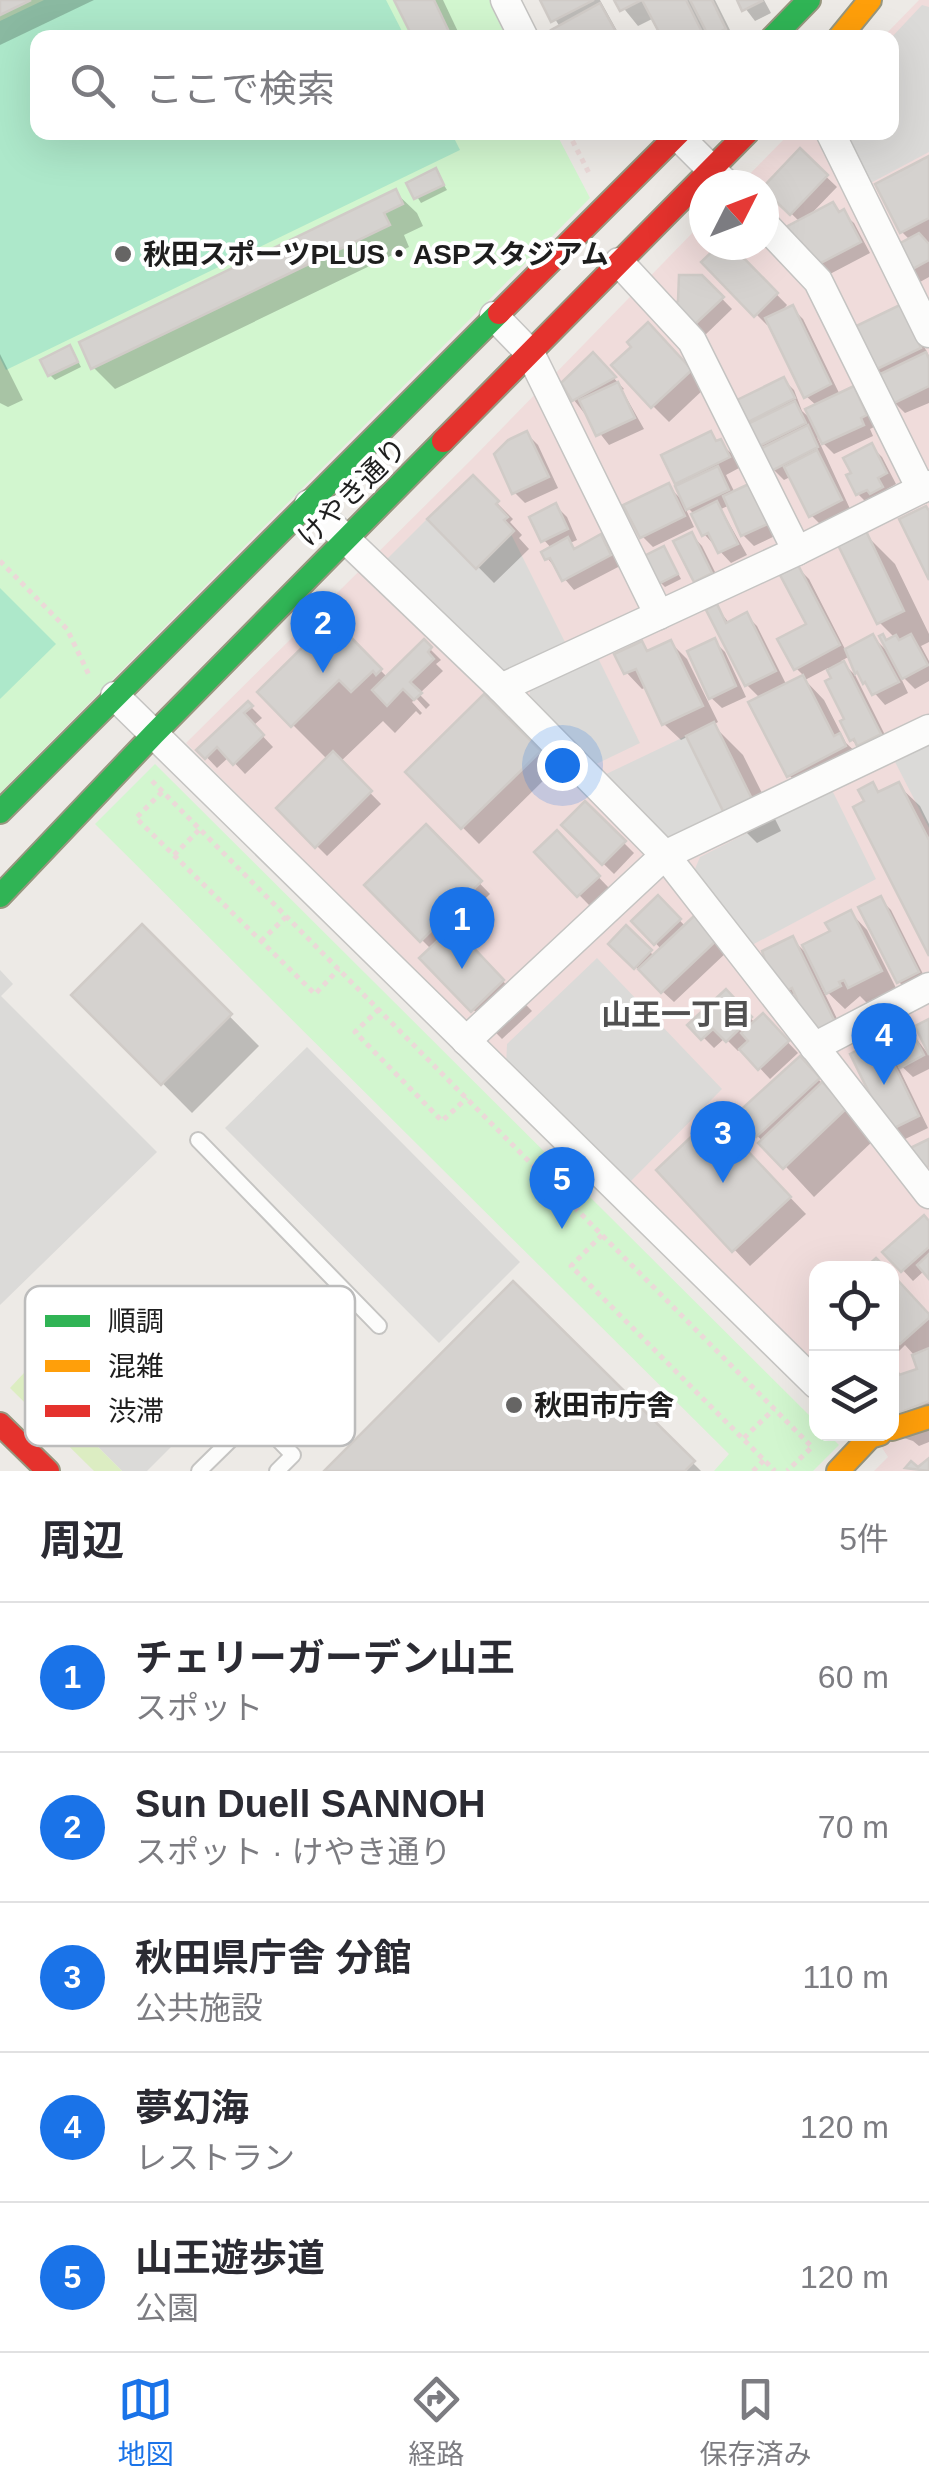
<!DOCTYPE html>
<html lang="ja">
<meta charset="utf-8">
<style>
:root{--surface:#fff;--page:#f2f2f3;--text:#2b2b33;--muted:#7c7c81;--line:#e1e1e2;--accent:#1a73e8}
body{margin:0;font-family:Helvetica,"Noto Sans JP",sans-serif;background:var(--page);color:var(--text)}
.controls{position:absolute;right:30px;bottom:30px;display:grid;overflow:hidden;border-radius:20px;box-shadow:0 10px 40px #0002}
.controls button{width:90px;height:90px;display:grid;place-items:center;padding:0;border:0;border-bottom:2px solid var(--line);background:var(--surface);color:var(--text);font:50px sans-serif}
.compass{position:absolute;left:689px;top:170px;width:90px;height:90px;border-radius:50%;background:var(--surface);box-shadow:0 10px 40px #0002;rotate:48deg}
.you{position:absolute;left:562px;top:765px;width:35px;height:35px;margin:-25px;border:8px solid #fff;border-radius:50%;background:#1a73e8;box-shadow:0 0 0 15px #1a73e833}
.badge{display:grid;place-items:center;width:65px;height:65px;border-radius:50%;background:var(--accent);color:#fff;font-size:32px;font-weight:700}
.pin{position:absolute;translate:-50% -82px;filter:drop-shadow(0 2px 5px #0008)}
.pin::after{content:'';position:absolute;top:52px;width:35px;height:30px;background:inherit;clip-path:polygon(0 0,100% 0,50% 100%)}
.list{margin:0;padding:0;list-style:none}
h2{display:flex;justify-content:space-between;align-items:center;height:130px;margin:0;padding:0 40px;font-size:42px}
h2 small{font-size:32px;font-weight:400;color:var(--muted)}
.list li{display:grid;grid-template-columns:65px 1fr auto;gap:30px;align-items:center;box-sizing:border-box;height:150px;padding:0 40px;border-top:2px solid var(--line)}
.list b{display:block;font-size:38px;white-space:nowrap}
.list p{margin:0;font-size:32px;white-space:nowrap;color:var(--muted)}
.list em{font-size:32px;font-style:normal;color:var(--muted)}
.icon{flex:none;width:55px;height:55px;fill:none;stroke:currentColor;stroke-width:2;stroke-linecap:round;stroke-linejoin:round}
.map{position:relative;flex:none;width:929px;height:1471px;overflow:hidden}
.search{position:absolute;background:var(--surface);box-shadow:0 10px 40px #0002;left:30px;right:30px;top:30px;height:110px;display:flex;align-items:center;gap:25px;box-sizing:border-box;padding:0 35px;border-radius:20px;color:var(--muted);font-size:38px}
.sheet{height:880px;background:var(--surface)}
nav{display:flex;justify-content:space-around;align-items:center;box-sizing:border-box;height:140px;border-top:2px solid var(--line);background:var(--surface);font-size:28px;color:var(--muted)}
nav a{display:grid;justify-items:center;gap:5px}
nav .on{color:var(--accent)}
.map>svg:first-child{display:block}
.commercial{fill:#f0dcdb}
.religious{fill:#dbdad8}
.grass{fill:#dcedc2}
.park{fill:#d2f6cf}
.pitch{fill:#ade8ca}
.shadow{fill:#0003}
.building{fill:#d5d2cf;stroke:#d0cbc7;stroke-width:2.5}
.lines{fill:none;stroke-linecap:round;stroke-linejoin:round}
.lane-casing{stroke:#c5c4c2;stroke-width:18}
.street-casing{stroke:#c5c4c2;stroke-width:31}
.fast-casing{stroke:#97967e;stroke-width:26}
.slow-casing{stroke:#97967e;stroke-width:26}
.jam-casing{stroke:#97967e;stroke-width:26}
.path{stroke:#ebd9d8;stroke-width:5;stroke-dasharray:5 5;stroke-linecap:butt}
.lane{stroke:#fcfcfb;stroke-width:14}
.street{stroke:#fcfcfb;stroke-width:28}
.fast{stroke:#30b455;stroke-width:22}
.slow{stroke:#ff9f0a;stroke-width:22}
.jam{stroke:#e5322d;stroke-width:22}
.poi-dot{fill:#666564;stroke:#fff;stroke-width:4}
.labels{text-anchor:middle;stroke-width:8;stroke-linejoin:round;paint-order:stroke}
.poi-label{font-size:28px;font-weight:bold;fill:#1e1e1e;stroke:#fff;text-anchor:start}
.street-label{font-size:28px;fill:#1e1e1e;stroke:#fff}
.neighbourhood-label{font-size:30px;font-weight:bold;fill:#515151;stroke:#fff}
.key{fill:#fff;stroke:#bcbcbc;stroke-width:2.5}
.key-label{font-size:28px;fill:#1e1e1e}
</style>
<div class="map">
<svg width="929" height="1471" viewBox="0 0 929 1471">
<rect width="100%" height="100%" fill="#edeae6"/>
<path class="commercial" d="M919 0H929V1471H874L888 1457 873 1434H892V1268H816V1374L186 743 472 459 704 221V245H764V185H739L790 133 892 132V38L883 37Z"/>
<g class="religious">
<path d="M922 5 929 7V152L865 186 838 133 892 132 891 38Z"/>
<path d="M427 519 476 569 511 534 568 648 496 675 382 564Z"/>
<path d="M597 656 640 743 590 767 529 709 530 689Z"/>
<path d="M686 736 725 815 677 838 658 836 600 777Z"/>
<path d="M929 740V828L893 758Z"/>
<path d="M832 790 876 879 752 945 692 876 700 857Z"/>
<path d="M597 958 722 1089 627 1185 506 1066 507 1044Z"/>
<path d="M0 970 13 984 1 996 157 1152 0 1305Z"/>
<path d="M307 1047 520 1262 439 1343 225 1128Z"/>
<path d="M103 1294 214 1404 147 1471H122L24 1373Z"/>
</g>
<path class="grass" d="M24 1373 122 1471H94L10 1388Z"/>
<g class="park">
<path d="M0 0H490L508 37 38 38V132L556 133 590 198 0 793Z"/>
<path d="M155 764 816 1422V1434H828L839 1445 813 1471H714L729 1454 95 824Z"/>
</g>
<g class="pitch">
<path d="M44 0H386L405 37 38 38V132H451L460 150 6 370 0 358V21Z"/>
<path d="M0 588 56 644 0 699Z"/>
</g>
<g class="shadow">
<path d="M0 0H94L0 45Z"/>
<path d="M397 0H443L461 38H415Z"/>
<path d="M543 0H600L621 38H557L560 27Z"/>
<path d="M617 0H715L734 38H664L654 18 638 26Z"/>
<path d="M739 0H764L771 13 755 21Z"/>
<path d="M800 152 837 187 809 216 833 205 854 223 870 253 830 274 786 229 800 222 765 188Z"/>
<path d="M929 159V277L920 282 909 271 911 241 902 232Z"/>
<path d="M435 171 447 190 421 203 409 184Z"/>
<path d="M395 192 417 213 423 226 404 235 409 247 115 389 93 367Z"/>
<path d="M722 245H728L787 305 780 313 792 308 803 319 840 395 853 389 864 400 876 426 870 429 873 436 834 454 817 437 851 511 822 526 811 515 792 476 784 480 773 469 750 420 784 380 794 390 802 411 814 422 817 406 806 396 770 322 767 325 704 262Z"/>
<path d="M701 277 732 309 703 337 681 302Z"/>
<path d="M910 319 929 356V403L905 413 894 402 883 375 877 369Z"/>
<path d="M664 342 706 387 669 422 653 406Z"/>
<path d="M74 353 81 367 55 380 50 375Z"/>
<path d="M0 354 23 400 8 407 0 403Z"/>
<path d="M593 356 624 389 622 390 644 429 609 445 574 400Z"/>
<path d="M527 434 538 445 558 488 525 503 514 492Z"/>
<path d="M710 434 731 453 739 468 726 475 735 493 750 486 779 534 754 546 743 535 730 505 721 509 747 555 731 563 704 534 694 514 683 503 694 527 653 547 642 536 668 486 684 502 677 482Z"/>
<path d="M871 446 882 457 896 484 887 489 892 498 869 505 858 494Z"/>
<path d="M473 479 513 519 510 522 522 535 519 538 529 549 494 583 431 519Z"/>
<path d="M556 506 567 517 577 540 570 543 577 550 600 538 611 548 620 566 574 590 548 559 552 549 544 540Z"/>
<path d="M865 534 895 564 929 634V642L921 646 929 661V681L915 689 898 672 908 693 885 705 857 673 850 656 841 661 855 675 890 745 863 751 852 740 828 668 805 680 824 700 846 743 861 757 810 797 789 775 761 699 747 685 716 607 730 624 746 615 757 626 787 686 805 677 796 668 809 625 798 568 809 579 846 651 873 637 890 654 895 638 879 622Z"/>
<path d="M692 535 702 546 721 584 707 591 696 581Z"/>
<path d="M668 554 681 579 665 587 660 582Z"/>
<path d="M332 621 388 678 424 643 441 660 436 664 443 671 419 694 430 705 426 709 416 698 412 702 422 713 420 715 416 711 395 733 383 721 340 762 381 804 327 856 279 808 328 760 260 692Z"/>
<path d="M714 641 725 652 746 697 722 708 706 693Z"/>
<path d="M671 643 687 659 718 722 713 725 743 755 781 831 757 843 727 813 689 736 681 740 664 724 647 687 642 689 626 672 642 644 650 652Z"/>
<path d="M484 697 555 769 479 844 408 772Z"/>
<path d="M248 704 262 718 253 726 273 747 245 774 229 757 217 768 200 750Z"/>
<path d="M873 785 881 794 898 785 920 806 929 824V951L868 803Z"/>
<path d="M585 804 634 853 614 874 564 825Z"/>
<path d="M426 828 490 894 453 930 532 1011 502 1039 423 958 432 950 367 885Z"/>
<path d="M557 834 609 888 590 906 537 852Z"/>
<path d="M658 898 686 927 696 918 728 951 674 1002 611 944 626 928 655 957 662 950 635 921Z"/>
<path d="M880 899 891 910 928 984 910 993 899 982 862 908Z"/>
<path d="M851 913 867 930 896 988 867 1003 860 996 845 1009 821 986 845 1035 793 994 787 997 776 986 792 939 809 956Z"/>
<path d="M142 928 259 1046 192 1113 75 995Z"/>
<path d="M726 992 755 1023 763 1016 798 1053 770 1079 741 1048 738 1051 725 1038 714 1048 691 1025Z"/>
<path d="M907 1027 929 1055V1069L913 1077 895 1060 928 1128 901 1141 890 1130 880 1041 896 1057Z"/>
<path d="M799 1059 875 1139 814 1197 738 1115Z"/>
<path d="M730 1135 806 1214 750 1266 659 1170Z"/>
<path d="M929 1224V1275L925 1270 913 1281 886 1252Z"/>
<path d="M892 1276 929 1317V1442L919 1446 913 1441 892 1434V1371L896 1370 903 1377 920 1370 915 1356 905 1345 892 1358Z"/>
<path d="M513 1284 701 1471H328Z"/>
</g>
<g class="building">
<path d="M0 0H31L0 15Z"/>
<path d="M394 0H434L452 38H413Z"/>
<path d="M540 0H594L551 22Z"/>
<path d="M614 0H686L705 38H662L642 0 620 11Z"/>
<path d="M690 0H712L726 29 709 37Z"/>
<path d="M737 0H761L762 1 742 11Z"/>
<path d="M600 3 615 30 601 38H555L551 30Z"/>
<path d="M800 148 828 175 790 215 764 190V186Z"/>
<path d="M929 156V218L900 233 875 184Z"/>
<path d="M436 168 444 185 414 199 406 183Z"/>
<path d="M396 189 403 204 384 213 390 225 91 369 79 342Z"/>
<path d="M833 202 839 212 844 209 861 242 817 265 782 229Z"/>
<path d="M919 233 929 244V260L907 272 893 247Z"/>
<path d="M719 245H731L778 293 754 317 701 262Z"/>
<path d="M679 275H702L724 297 691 328 670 308 678 301Z"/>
<path d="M793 305 831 384 804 398 765 318Z"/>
<path d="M900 305 921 348 875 370 854 327Z"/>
<path d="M648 322 692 370 651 408 611 365 631 347 627 342Z"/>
<path d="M70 345 78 362 48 376 40 360Z"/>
<path d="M593 352 616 377 572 401 561 383Z"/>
<path d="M926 352 929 359V386L892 404 878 375Z"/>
<path d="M784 377 795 398 748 422 737 400Z"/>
<path d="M618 382 635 418 596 436 579 400Z"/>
<path d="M854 386 867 415 861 418 864 425 822 444 805 409Z"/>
<path d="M795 401 806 423 759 446 748 424Z"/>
<path d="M808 425 818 447 771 471 760 449Z"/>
<path d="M527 431 549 477 512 494 494 454 508 440Z"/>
<path d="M711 431 716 441 721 439 730 457 675 484 661 455Z"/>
<path d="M872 443 887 473 878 478 883 487 870 494 867 490 856 495 846 475 851 473 843 458Z"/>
<path d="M817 450 842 500 809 517 784 467Z"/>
<path d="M718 466 729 490 686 510 675 486Z"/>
<path d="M473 475 499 501 496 504 508 517 504 520 514 531 476 569 427 519Z"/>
<path d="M669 483 685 516 640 538 623 505Z"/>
<path d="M751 483 770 523 741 536 723 496Z"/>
<path d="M717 501 738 544 718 553 708 533 702 536 691 514Z"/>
<path d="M556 503 568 529 541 542 529 517Z"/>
<path d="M926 506 929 511V580L899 519Z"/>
<path d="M866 531 904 611 877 624 838 545Z"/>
<path d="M692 532 712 573 694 582 673 541Z"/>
<path d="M601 534 611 555 562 581 550 558 545 560 541 552 568 537 574 549Z"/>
<path d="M664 546 678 574 658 584 644 556Z"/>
<path d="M798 565 840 645 794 670 777 639 806 624 780 575Z"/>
<path d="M717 604 726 623 747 612 776 671 745 686 706 610Z"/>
<path d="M332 618 382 669 376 675 373 671 351 692 339 680 291 727 257 692Z"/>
<path d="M873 634 899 682 872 695 865 682 863 684 857 672 855 674 845 649Z"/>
<path d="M883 634 886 640 896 635 899 640 911 634 928 665 902 679 879 636Z"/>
<path d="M715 638 736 686 709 699 687 651Z"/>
<path d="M424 639 432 647 428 652 434 659 410 682 422 693 414 700 403 689 387 706 372 690Z"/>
<path d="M671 640 703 706 662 725 636 669 624 674 614 654 642 641 647 651Z"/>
<path d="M844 661 881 734 857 746 854 739 850 741 840 721 844 719 825 681 831 678 827 670Z"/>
<path d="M803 675 834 736 840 733 846 746 787 777 748 702Z"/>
<path d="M484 694 541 751 461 829 405 772Z"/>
<path d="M248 701 253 706 244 713 264 735 233 765 217 747 205 759 196 750Z"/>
<path d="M714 722 753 801 725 815 686 736Z"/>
<path d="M333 751 372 791 315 848 276 808Z"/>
<path d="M873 782 878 792 899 782 929 840V956L853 807 864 801 858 790Z"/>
<path d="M585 801 626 841 602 865 561 825Z"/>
<path d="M426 824 482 881 420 942 364 885Z"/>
<path d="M557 830 600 876 577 897 534 852Z"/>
<path d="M658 895 681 919 654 945 631 921Z"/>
<path d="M881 896 919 972 897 983 858 907Z"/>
<path d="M851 910 882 971 848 988 844 980 839 982 841 986 826 994 802 945 830 931 825 923Z"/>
<path d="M696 914 719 938 661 993 638 969Z"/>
<path d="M142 924 232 1014 161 1085 71 995Z"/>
<path d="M626 925 652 950 634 969 608 944Z"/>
<path d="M453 926 504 980 471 1012 419 958Z"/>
<path d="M793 936 836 1024 823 1030 807 1028 794 1000 797 999 792 988 786 991 783 984 774 988 762 951Z"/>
<path d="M726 989 752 1017 726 1042 713 1029 701 1040 687 1025Z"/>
<path d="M763 1013 789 1041 758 1070 739 1049 748 1041 741 1033Z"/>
<path d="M929 1019V1055L915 1026Z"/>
<path d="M908 1024 924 1055 900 1068 884 1036Z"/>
<path d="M881 1038 919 1116 888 1131 850 1054Z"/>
<path d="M800 1056 820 1078 756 1137 735 1115Z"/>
<path d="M822 1082 847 1108 783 1169 758 1143Z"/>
<path d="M714 1115 791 1197 732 1252 656 1170Z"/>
<path d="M929 1139V1166L921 1170 910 1148Z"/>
<path d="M924 1215 929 1221V1247L901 1272 882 1252Z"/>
<path d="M929 1254V1279L917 1265Z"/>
<path d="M876 1258 886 1268H865Z"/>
<path d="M892 1274 929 1314V1318L900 1344 892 1335Z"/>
<path d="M513 1281 695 1461 685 1471H324Z"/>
<path d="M929 1348V1401L892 1416V1368L896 1367 899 1375 917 1369 912 1355Z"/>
<path d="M929 1458V1471L905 1468 911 1461 918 1467Z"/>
</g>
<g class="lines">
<g class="lane-casing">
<g id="lane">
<path d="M198 1140 379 1326"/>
<path d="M199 1471 255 1416 293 1455 277 1471"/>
</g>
</g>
<g class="street-casing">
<g id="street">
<path d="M505 0 524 38"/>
<path d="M830 132 929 333"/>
<path d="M677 135 727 185"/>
<path d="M764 224 818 281 921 489"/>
<path d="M619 262 692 341 797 551"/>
<path d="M494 316 530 353 659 615"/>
<path d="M309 504 501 688 665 855 929 1194"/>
<path d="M501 688 797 551 929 485"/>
<path d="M115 696 816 1384"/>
<path d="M466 1041 665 855 929 729"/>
<path d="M814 1047 929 987"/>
</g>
</g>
<g class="fast-casing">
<g id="fast">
<path d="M772 38 809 0"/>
<path d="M0 812 499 313"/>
<path d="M0 896 154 734 443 441"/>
</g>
</g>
<g class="slow-casing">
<g id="slow">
<path d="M839 38 870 0"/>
<path d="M892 1429 929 1417"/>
<path d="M838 1471 870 1437 880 1434"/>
</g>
</g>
<g class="jam-casing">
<g id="jam">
<path d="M499 313 680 132"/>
<path d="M443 441 748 132"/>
<path d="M0 1424 48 1471"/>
</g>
</g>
<g class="path">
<path d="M568 132 590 175"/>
<path d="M0 561 67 629 89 675"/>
<path d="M152 781 812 1447 787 1471"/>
<path d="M162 792 136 818 315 994 339 969"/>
<path d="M174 855 200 829"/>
<path d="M261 941 287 916"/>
<path d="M379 1009 355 1032 442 1121 467 1098"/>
<path d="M602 1235 571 1266 775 1471"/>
<path d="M744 1438 774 1409"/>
<path d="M753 1471 764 1460"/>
</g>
<use href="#lane" class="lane"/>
<use href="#street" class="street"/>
<use href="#fast" class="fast"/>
<use href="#slow" class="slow"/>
<use href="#jam" class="jam"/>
</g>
<g class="poi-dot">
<circle cx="123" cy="254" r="10"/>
<circle cx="514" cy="1405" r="10"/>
</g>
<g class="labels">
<g class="poi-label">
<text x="143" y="264">秋田スポーツPLUS・ASPスタジアム</text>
<text x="534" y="1415">秋田市庁舎</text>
</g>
<g class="street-label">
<text transform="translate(352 492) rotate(-45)" y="10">けやき通り</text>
</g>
<g class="neighbourhood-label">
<text x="676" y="1025">山王一丁目</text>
</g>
</g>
<rect x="25" y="1286" width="330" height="160" rx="15" class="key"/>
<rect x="45" y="1315" width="45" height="12" fill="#30b455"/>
<rect x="45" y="1360" width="45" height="12" fill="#ff9f0a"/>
<rect x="45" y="1405" width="45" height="12" fill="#e5322d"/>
<g class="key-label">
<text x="108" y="1331">順調</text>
<text x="108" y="1376">混雑</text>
<text x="108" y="1421">渋滞</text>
</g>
</svg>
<div class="controls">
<button><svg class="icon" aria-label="locate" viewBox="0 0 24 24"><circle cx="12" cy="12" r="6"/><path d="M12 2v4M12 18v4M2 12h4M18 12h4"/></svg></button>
<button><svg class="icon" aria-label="layers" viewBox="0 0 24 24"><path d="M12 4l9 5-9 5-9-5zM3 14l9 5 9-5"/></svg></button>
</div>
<svg class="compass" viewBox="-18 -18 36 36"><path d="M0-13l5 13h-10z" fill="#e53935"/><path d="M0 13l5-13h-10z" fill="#7c7c81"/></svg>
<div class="you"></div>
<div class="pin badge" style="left:462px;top:969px">1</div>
<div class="pin badge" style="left:323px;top:673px">2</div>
<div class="pin badge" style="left:723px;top:1183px">3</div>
<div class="pin badge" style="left:884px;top:1085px">4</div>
<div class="pin badge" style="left:562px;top:1229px">5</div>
<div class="search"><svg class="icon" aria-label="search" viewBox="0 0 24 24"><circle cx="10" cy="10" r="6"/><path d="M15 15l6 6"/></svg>ここで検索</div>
</div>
<section class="sheet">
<h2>周辺<small>5件</small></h2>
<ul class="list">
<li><span class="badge">1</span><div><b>チェリーガーデン山王</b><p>スポット</p></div><em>60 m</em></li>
<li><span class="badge">2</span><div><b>Sun Duell SANNOH</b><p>スポット · けやき通り</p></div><em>70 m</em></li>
<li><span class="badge">3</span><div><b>秋田県庁舎 分館</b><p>公共施設</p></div><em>110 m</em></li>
<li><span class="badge">4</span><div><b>夢幻海</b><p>レストラン</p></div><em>120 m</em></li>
<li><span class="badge">5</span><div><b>山王遊歩道</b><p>公園</p></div><em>120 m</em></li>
</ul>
</section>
<nav>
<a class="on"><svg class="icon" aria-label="map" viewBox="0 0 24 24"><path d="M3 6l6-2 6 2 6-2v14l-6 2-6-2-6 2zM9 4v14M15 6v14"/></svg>地図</a>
<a><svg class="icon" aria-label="directions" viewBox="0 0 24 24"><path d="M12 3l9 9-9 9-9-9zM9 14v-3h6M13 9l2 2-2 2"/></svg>経路</a>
<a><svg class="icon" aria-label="saved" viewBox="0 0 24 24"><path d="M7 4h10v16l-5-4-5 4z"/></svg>保存済み</a>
</nav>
